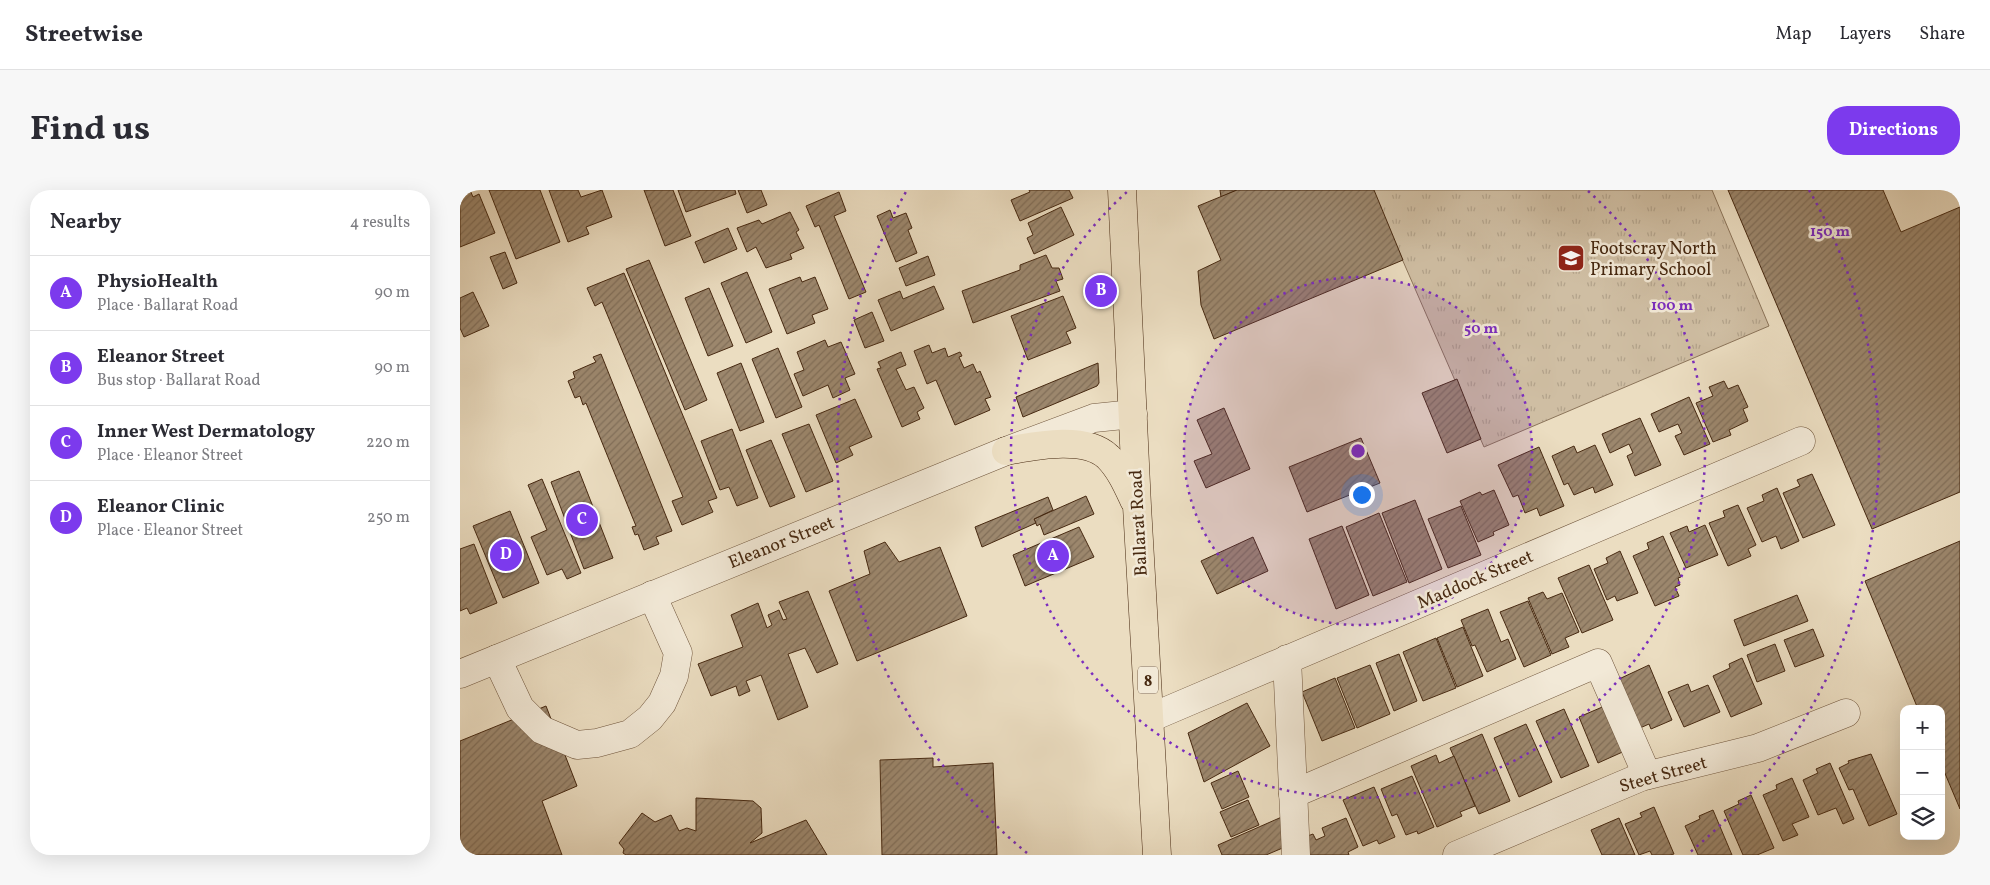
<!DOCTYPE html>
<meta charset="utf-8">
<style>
:root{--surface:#fff;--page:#f7f7f7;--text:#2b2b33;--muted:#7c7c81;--line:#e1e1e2;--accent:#7c3aed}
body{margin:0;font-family:Vollkorn,serif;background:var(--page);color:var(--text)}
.controls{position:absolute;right:15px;bottom:15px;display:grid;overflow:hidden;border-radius:10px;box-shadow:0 5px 20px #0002}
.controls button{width:45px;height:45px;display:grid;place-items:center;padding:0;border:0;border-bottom:1px solid var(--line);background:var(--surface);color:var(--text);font:25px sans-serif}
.you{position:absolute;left:901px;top:304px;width:18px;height:18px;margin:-12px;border:4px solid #fff;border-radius:50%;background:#1a73e8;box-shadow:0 0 0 8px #1a73e833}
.badge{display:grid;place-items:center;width:32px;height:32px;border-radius:50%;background:var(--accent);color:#fff;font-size:16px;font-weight:700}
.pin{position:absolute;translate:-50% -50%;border:2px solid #fff;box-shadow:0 1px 5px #0006}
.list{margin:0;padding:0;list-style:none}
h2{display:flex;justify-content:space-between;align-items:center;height:65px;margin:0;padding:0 20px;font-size:21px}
h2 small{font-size:16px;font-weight:400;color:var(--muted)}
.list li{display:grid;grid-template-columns:32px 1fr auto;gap:15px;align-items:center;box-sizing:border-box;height:75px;padding:0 20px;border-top:1px solid var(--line)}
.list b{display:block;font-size:19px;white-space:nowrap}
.list p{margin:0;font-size:16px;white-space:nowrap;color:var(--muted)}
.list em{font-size:16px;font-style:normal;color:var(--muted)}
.icon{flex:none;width:28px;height:28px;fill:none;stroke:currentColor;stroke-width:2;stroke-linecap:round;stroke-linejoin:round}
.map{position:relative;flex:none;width:1500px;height:665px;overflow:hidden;border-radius:20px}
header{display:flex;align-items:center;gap:30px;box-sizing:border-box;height:70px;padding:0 25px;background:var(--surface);border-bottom:1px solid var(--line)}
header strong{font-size:24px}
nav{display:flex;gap:28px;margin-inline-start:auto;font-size:18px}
.intro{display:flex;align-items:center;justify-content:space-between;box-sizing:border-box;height:120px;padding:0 30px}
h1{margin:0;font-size:35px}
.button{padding:12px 22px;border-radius:20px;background:var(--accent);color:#fff;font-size:18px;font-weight:700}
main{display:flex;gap:30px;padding:0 30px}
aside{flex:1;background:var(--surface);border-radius:20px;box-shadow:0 5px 20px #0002}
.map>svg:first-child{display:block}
.grass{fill:url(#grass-tufts);stroke:#8b745a}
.building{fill:url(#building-hatch);stroke:#472911}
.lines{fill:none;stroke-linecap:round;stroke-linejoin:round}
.minor-casing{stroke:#70563d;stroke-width:29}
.highway-casing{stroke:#472911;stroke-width:29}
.minor{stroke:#f2e9d7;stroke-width:28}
.highway{stroke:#ebddc1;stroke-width:28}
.ring{fill:none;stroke:#7b2cbf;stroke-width:2.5;stroke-dasharray:2.5 5}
.labels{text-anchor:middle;stroke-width:5;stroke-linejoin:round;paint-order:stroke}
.shield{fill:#f2e9d7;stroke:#7a634c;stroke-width:1}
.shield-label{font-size:16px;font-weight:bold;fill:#472911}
.poi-label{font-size:18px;fill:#472911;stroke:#f2e9d7;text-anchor:start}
.street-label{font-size:18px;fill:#472911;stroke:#f2e9d7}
.centre{fill:#7b2cbf;stroke:#f2e9d7;stroke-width:2.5}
.ring-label{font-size:15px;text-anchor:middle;font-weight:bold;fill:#7b2cbf;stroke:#f2e9d7;stroke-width:5;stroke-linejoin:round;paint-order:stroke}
</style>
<header>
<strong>Streetwise</strong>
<nav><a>Map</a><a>Layers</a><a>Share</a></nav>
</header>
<div class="intro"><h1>Find us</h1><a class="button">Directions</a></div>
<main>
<aside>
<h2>Nearby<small>4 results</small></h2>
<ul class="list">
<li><span class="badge">A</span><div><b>PhysioHealth</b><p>Place · Ballarat Road</p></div><em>90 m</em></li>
<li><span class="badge">B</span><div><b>Eleanor Street</b><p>Bus stop · Ballarat Road</p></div><em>90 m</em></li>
<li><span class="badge">C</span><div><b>Inner West Dermatology</b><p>Place · Eleanor Street</p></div><em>220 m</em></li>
<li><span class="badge">D</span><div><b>Eleanor Clinic</b><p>Place · Eleanor Street</p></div><em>250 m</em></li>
</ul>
</aside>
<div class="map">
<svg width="1500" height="665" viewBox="0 0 1500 665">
<defs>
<pattern id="grass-tufts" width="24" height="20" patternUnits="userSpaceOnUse" patternTransform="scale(1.25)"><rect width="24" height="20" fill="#cfbea3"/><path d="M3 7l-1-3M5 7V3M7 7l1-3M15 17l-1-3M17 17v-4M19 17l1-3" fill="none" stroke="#b3a38b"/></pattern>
<pattern id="building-hatch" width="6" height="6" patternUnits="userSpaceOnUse" patternTransform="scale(1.25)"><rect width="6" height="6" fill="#9c876d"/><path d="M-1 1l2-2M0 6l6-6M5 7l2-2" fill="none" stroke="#816e58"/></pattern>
</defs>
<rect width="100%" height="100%" fill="#ebddc1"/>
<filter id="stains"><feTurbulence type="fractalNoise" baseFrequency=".004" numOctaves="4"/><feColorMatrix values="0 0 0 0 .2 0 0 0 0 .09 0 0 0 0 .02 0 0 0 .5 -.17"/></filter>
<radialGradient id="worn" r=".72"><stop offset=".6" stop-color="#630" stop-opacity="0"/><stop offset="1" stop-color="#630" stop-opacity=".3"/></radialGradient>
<path class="grass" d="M912 0H1252L1309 136 1024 257Z"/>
<g class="building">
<path d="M0 0H10L13 7 19 4 35 43 0 57Z"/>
<path d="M29 0H80L100 52 56 69Z"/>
<path d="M89 0H118L121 7 142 0 152 27 126 37 129 44 108 52Z"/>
<path d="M184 0H213L231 46 205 56Z"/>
<path d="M218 0H275L276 4 226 22Z"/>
<path d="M278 0H301L307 15 287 23Z"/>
<path d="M569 0H609L613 8 560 31 551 10 570 2Z"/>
<path d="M760 0H777L761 7Z"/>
<path d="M777 0H914L943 70 754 149 741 115 738 81 761 70 738 16Z"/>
<path d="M1268 0H1423L1441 42 1500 17V302L1412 339Z"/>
<path d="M379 2 386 21 374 26 406 102 389 109 359 35 355 37 346 16Z"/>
<path d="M601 17 614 45 574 64 567 48 573 45 568 33Z"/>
<path d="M430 20 433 28 446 23 452 38 448 40 457 63 436 72 417 26Z"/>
<path d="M330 22 339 40 336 42 344 58 330 64 332 69 306 78 296 57 287 62 277 38 299 30 302 34Z"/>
<path d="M268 38 277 59 244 73 235 52Z"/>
<path d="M45 62 57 93 43 99 30 67Z"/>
<path d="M586 65 592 78H599L603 89 596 91 600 101 513 133 502 101 560 80V75Z"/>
<path d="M468 66 475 85 446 96 439 78Z"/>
<path d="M189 70 247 210 225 220 166 79Z"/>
<path d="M287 82 312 142 286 153 261 93Z"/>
<path d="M164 83 257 308 248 311 253 322 222 335 212 311 223 307 142 112 135 116 127 98Z"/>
<path d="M340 87 342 92 355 87 368 119 352 125 355 133 327 144 309 99Z"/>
<path d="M474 96 484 119 431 141 418 110 440 101 443 109Z"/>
<path d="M249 98 273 156 248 166 225 108Z"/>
<path d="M13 102 29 136 4 147 0 138V108Z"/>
<path d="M603 106 616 138 606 142 611 153 568 170 551 126Z"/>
<path d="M412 122 424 151 405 158 394 130Z"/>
<path d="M365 150 368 157 381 152 395 184 385 188 390 200 373 208 368 195 343 206 334 184 344 180 337 162Z"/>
<path d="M469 155 472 163 485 158 488 167 500 162 502 166 499 167 504 178 513 174 517 183 520 181 531 207 525 209 530 220 495 235 476 190 467 194 454 161Z"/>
<path d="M318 158 342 217 316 228 292 169Z"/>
<path d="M441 162 446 175 436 179 446 200 454 197 464 218 457 222 460 229 442 237 417 179 421 178 418 172Z"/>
<path d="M141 164 212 341 196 347 199 354 184 360 178 344 175 345 172 337 176 336 126 213 123 215 120 206 115 208 108 191 115 188 113 182 136 172 133 167Z"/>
<path d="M281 173 304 232 280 241 257 183Z"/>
<path d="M638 173 639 193 637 196 563 227 556 207Z"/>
<path d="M997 189 1021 249 987 263 962 203Z"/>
<path d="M1264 191 1268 199 1278 195 1288 217 1283 219 1288 231 1269 240 1271 245 1253 252 1236 213 1253 206 1249 197Z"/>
<path d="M1229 207 1250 254 1224 265 1215 246 1222 243 1218 234 1199 242 1191 224Z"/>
<path d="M395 209 412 247 389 257 393 265 376 273 356 225Z"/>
<path d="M764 218 790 279 746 298 734 271 752 264 737 230Z"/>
<path d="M1180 228 1201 275 1175 286 1167 266 1173 263 1169 254 1150 263 1142 244Z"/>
<path d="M349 234 373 291 346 302 322 244Z"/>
<path d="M272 239 298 308 277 316 269 297 260 300 241 251Z"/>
<path d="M901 248 920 293 847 322 829 277Z"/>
<path d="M311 250 335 307 310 317 286 260Z"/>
<path d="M1135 255 1153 295 1135 303 1133 297 1114 305 1108 293 1104 295 1092 266 1114 256 1117 263Z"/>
<path d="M1079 257 1104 316 1080 326 1077 318 1065 323 1058 305 1053 307 1038 275Z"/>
<path d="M119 281 153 368 124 379 91 292Z"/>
<path d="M1352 284 1375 335 1343 348 1323 303 1340 296 1337 290Z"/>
<path d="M82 289 121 383 107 389 102 379 87 385 71 347 87 340 68 295Z"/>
<path d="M1317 298 1339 351 1321 359 1316 346 1302 352 1287 318 1304 311 1302 305Z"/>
<path d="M1034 300 1049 335 1033 342 1034 345 1018 352 1000 311 1020 302 1022 305Z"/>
<path d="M626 306 634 324 584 345 580 334 577 336 574 329Z"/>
<path d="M588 307 593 320 574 329 576 333 522 357 515 337Z"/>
<path d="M955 310 982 379 949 393 922 323Z"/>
<path d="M1278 315 1296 355 1288 359 1291 366 1268 376 1249 333 1265 327 1263 321Z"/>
<path d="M1001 316 1021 365 988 378 968 329Z"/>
<path d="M50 321 79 393 43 408 13 336Z"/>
<path d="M919 323 947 392 913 406 886 337Z"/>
<path d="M1245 335 1258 365 1226 378 1210 343 1227 336 1229 342Z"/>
<path d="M882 336 909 405 876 419 849 349Z"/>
<path d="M619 337 634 367 565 396 553 365Z"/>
<path d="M1203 346 1221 387 1218 388 1220 395 1215 397 1219 406 1195 416 1173 366 1189 359 1187 353Z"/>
<path d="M793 347 808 381 757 404 741 371Z"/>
<path d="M1500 351V619L1481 574V519H1458L1405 391Z"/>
<path d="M425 352 439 372 480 357 507 426 397 471 369 401 410 384 404 361Z"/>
<path d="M14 354 37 413 10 424 7 418 0 421V359Z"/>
<path d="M1160 361 1178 403 1157 411 1155 406 1147 410 1134 379 1148 373 1146 368Z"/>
<path d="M1129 375 1153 430 1122 443 1098 388Z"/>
<path d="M348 401 378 474 357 483 345 458 328 464 348 517 318 530 301 485 286 491 290 501 279 506 276 496 251 506 238 474 283 457 271 425 298 413 307 438 312 435 308 425 319 420 323 430 327 429 319 412Z"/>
<path d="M1083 402 1087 409 1102 403 1119 442 1105 448 1109 457 1092 464 1068 408Z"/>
<path d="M1337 405 1348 431 1284 456 1274 430Z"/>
<path d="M1068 411 1091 465 1064 477 1040 422Z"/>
<path d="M1028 419 1041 452 1048 449 1056 469 1027 482 1015 455 1012 456 1001 430Z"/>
<path d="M1003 437 1023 486 997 497 977 448Z"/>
<path d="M1353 439 1364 466 1335 477 1324 450Z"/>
<path d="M976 448 996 498 963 511 943 462Z"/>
<path d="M1315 454 1325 481 1297 492 1287 465Z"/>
<path d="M939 464 957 511 934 521 916 473Z"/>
<path d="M1282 468 1302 514 1271 527 1253 486 1270 478 1269 474Z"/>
<path d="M910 475 930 524 897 538 877 488Z"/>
<path d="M1189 475 1212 530 1191 539 1189 534 1180 538 1159 489Z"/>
<path d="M875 488 895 538 862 551 842 502Z"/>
<path d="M1228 494 1231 502 1248 495 1260 522 1224 537 1208 502Z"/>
<path d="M787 513 810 556 744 592 728 543Z"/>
<path d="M1147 515 1167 560 1138 573 1119 527Z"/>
<path d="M86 516 117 596 82 611 102 665H0V551Z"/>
<path d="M1104 519 1129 576 1101 588 1076 531Z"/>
<path d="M1066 534 1092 592 1059 607 1034 548Z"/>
<path d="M1022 544 1050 611 1019 624 990 558Z"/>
<path d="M1411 564 1437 624 1409 636 1393 599 1389 600 1379 578 1389 573 1388 571Z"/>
<path d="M976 565 979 573 994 566 1015 616 1000 622 1002 626 977 637 951 576Z"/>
<path d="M473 568V577L533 573 537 665H422L420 570Z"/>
<path d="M1370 573 1394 629 1383 634 1376 618 1358 625 1343 590 1358 583 1356 579Z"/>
<path d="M778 581 789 607 762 619 751 593Z"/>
<path d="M952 586 974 637 958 644 957 641 946 645 937 624 932 626 921 599Z"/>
<path d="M1332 588 1349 627 1332 634 1338 645 1323 651 1303 605 1317 599 1316 595Z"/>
<path d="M914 597 935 647 919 654 917 650 903 656 883 610Z"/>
<path d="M1291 605 1314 658 1297 665H1283L1264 621 1279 614 1278 611Z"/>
<path d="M236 608 293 611 301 618 302 643 290 653 346 630 367 665H166L163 663 164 659 159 653 182 623 195 632 211 625 219 641 227 638 236 641Z"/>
<path d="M788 610 799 635 771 647 760 622Z"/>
<path d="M1194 617 1214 664 1210 665H1192L1190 661 1179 665 1165 634 1182 627 1180 623Z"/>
<path d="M1253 620 1272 665H1238L1225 636 1240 629 1239 626Z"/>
<path d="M824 626 825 657 806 665H762L758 655Z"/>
<path d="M886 628 898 657 888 662 889 665H845L842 648 853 644 856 650 865 646 862 638Z"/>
<path d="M1159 628 1175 665H1142L1131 640Z"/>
</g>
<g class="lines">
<g class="minor-casing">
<g id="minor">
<path d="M37 469 60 518 82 540 117 555 137 553 170 544 190 528 202 513 214 486 218 463 192 405"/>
<path d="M827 469 836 665"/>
<path d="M0 484 546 261 634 228 673 224"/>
<path d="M690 528 1341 251"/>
<path d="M833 604 1138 473 1187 585"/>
<path d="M997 665 1181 587 1298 558 1386 523"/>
</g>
</g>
<g class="highway-casing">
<g id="highway">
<path d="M662 0 677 316 697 665"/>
<path d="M546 261C574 256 625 245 648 267 660 279 667 295 674 310"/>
</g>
</g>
<use href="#minor" class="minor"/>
<use href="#highway" class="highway"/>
</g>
<circle cx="898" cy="261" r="174" fill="#7b2cbf" fill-opacity=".12"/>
<g class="ring">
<circle cx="898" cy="261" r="174"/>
<path d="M1128 1A347 347 0 1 1 668 1"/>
<path d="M567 663A521 521 0 0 1 447 0M1349 0A521 521 0 0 1 1229 663"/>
</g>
<defs>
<g id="school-square" transform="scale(1.4375)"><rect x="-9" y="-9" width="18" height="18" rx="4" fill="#8f2418" stroke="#f2e9d7"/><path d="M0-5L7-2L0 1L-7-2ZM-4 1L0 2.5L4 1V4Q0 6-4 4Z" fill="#fff"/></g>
</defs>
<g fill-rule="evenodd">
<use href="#school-square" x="1111" y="68"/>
</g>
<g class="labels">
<rect class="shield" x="678" y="476.5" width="20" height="27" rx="4"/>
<g class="shield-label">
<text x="688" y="496">8</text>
</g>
<g class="poi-label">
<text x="1130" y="64">Footscray North<tspan x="1130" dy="21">Primary School</tspan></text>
</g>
<g class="street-label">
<text transform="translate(678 333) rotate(-93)" y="6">Ballarat Road</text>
<text transform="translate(321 352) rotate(-22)" y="6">Eleanor Street</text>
<text transform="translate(1015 389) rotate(-23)" y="6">Maddock Street</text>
<text transform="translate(1203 584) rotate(-16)" y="6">Steet Street</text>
</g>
</g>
<circle cx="898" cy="261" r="8" class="centre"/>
<g class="ring-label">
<text x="1370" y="46">150 m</text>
<text x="1212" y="120">100 m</text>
<text x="1021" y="143">50 m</text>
</g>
<rect width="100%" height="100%" filter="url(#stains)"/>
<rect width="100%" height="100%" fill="url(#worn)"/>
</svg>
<div class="controls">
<button>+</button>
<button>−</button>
<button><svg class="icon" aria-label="layers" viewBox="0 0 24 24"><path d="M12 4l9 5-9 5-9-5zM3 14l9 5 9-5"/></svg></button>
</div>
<div class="you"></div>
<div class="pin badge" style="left:593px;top:366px">A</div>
<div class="pin badge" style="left:641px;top:101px">B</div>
<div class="pin badge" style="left:122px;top:330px">C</div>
<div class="pin badge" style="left:46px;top:365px">D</div>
</div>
</main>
